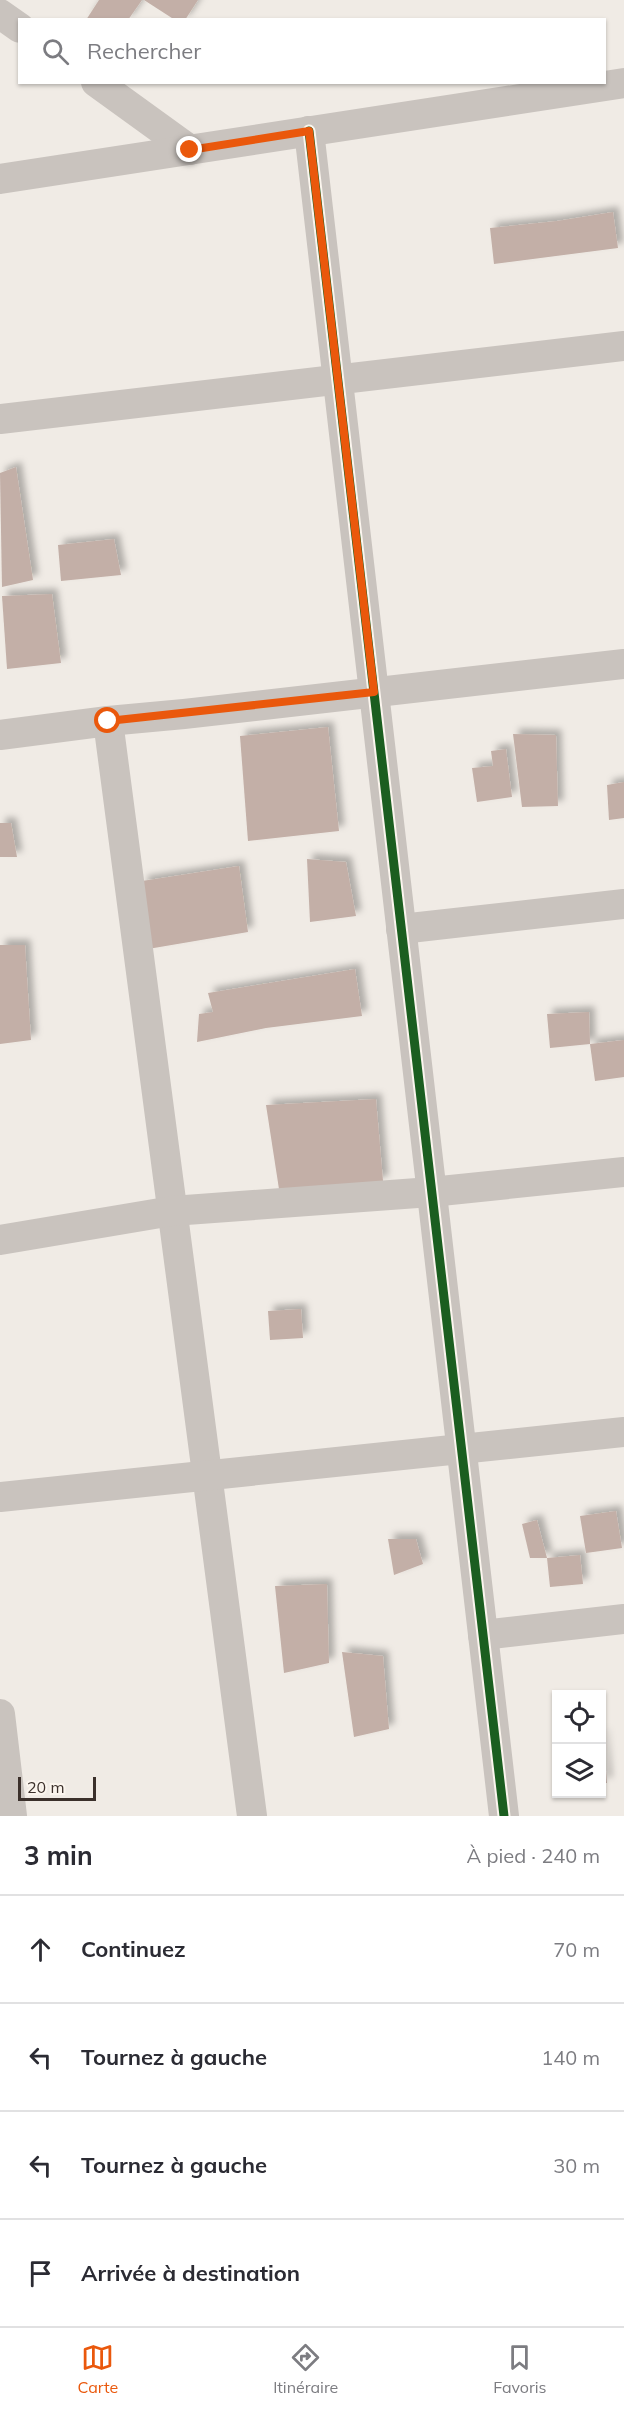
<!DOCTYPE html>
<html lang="fr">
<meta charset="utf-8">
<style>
:root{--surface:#fff;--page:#f7f7f7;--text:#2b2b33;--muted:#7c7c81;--line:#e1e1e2;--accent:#ea580c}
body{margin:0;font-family:Mulish,sans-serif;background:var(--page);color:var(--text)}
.controls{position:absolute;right:18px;bottom:18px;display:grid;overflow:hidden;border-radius:0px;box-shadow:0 2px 4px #0004}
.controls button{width:54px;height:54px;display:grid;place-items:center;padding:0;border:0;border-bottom:2px solid var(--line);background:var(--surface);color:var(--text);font:30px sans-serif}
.scale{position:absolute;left:18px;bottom:15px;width:78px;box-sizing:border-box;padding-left:6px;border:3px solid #3b302b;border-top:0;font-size:16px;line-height:21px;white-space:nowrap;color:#3b302b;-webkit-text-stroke:4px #fbf5ee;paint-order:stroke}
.stop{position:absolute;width:18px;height:18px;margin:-14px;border:4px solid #ea580c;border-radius:50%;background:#fff}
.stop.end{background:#ea580c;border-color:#fff;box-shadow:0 2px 6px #0008}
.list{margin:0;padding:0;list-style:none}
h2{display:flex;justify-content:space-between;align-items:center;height:78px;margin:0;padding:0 24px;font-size:26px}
h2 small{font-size:20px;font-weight:400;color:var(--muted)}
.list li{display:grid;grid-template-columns:39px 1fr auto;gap:18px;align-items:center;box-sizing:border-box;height:108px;padding:0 24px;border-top:2px solid var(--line)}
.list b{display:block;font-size:22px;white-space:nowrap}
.list em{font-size:20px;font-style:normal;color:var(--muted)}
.icon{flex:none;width:33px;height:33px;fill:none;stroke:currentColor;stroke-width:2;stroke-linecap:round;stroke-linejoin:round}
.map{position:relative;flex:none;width:624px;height:1816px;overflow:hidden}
.search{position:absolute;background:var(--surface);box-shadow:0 2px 4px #0004;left:18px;right:18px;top:18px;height:66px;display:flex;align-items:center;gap:15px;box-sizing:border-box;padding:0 21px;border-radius:0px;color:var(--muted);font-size:22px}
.sheet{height:510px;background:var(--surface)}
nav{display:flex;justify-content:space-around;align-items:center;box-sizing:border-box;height:84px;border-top:2px solid var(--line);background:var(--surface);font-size:16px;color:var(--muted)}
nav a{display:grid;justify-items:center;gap:3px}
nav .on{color:var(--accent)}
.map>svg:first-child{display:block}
.building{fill:#c3afa7;filter:url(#shadow)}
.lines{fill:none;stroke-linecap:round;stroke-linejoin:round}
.minor{stroke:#c9c3be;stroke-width:30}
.cycleway-casing{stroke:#fbf5ee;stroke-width:13}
.cycleway{stroke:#1b5e20;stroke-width:9}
.route{stroke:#ea580c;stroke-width:8}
</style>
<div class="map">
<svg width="624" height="1816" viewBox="0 0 624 1816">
<defs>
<filter id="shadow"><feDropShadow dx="5.5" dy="-5.5" stdDeviation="3" flood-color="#0004"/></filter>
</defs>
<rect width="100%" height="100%" fill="#f0ebe5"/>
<g class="building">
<path d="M99 0H142L128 20H86Z"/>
<path d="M144 0H198L185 20H175Z"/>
<path d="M613 212 618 248 494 264 490 228 557 221Z"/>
<path d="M16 467 33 580 2 587 0 473Z"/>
<path d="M114 539 121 575 61 581 58 545Z"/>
<path d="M52 594 61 663 7 669 2 596Z"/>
<path d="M328 727 339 831 248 841 240 736Z"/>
<path d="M513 734 556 735 558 806 522 807Z"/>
<path d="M506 749 512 797 477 802 472 768 493 766 491 751Z"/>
<path d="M624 782V818L609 820 607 785Z"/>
<path d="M0 823H11L17 857H0Z"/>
<path d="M307 859 346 862 356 916 310 922Z"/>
<path d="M239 866 248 932 148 949 142 881Z"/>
<path d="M0 945H25L31 1040 0 1044Z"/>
<path d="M355 969 362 1016 266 1028 197 1042 199 1014 213 1012 208 993Z"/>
<path d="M589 1012 590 1044 550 1048 547 1014Z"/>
<path d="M624 1040V1077L595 1081 590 1044Z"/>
<path d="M376 1099 383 1181 281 1202 266 1105Z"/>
<path d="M301 1309 303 1338 270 1340 268 1311Z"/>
<path d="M616 1511 622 1548 586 1553 580 1516Z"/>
<path d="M537 1520 547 1558H530L522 1524Z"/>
<path d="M388 1539H416L423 1564 394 1575Z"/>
<path d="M580 1555 583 1584 550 1587 547 1558Z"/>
<path d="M327 1584 329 1663 284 1673 275 1586Z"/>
<path d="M342 1652 383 1656 389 1729 354 1737Z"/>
<path d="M602 1734H603L607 1783H602Z"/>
</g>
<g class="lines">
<g class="minor">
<path d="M0 14 20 28"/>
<path d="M96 82 190 150"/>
<path d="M309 131 504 1816"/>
<path d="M0 179 624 83"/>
<path d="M0 419 624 346"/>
<path d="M108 721 252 1816"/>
<path d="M0 735 108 721 184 714 624 664"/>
<path d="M401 929 624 904"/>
<path d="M0 1240 172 1211 431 1192 624 1172"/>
<path d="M0 1497 624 1432"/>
<path d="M483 1635 624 1619"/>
<path d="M0 1714 12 1816"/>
</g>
<g class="cycleway-casing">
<path id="cycleway" d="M309 131 504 1816"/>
</g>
<use href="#cycleway" class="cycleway"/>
</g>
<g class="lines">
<path class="route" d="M108 721 374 692 309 131 190 150"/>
</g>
</svg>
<div class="controls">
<button><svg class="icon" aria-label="locate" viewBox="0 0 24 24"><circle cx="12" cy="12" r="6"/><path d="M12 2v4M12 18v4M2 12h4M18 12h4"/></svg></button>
<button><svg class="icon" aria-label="layers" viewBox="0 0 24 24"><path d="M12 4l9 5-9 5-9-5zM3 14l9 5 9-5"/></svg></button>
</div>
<div class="scale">20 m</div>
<div class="stop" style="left:108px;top:721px"></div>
<div class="stop end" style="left:190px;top:150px"></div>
<div class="search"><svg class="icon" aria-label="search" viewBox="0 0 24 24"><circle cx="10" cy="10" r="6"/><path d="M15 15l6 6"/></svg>Rechercher</div>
</div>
<section class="sheet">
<h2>3 min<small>À pied · 240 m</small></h2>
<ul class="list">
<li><svg class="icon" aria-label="ahead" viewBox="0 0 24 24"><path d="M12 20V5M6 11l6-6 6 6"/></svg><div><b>Continuez</b></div><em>70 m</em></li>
<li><svg class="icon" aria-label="left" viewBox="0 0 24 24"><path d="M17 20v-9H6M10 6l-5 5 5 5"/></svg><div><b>Tournez à gauche</b></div><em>140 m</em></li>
<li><svg class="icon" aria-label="left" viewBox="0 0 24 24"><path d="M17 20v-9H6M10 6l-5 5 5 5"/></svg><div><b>Tournez à gauche</b></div><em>30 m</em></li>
<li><svg class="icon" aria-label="arrive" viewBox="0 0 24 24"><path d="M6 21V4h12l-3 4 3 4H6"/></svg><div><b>Arrivée à destination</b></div></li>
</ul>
</section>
<nav>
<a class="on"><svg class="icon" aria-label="map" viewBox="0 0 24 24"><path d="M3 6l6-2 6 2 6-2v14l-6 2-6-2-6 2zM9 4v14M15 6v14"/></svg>Carte</a>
<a><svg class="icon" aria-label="directions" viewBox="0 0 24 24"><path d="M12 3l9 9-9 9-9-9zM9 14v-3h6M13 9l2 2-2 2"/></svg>Itinéraire</a>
<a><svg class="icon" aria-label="saved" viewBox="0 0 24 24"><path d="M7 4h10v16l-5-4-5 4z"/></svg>Favoris</a>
</nav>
